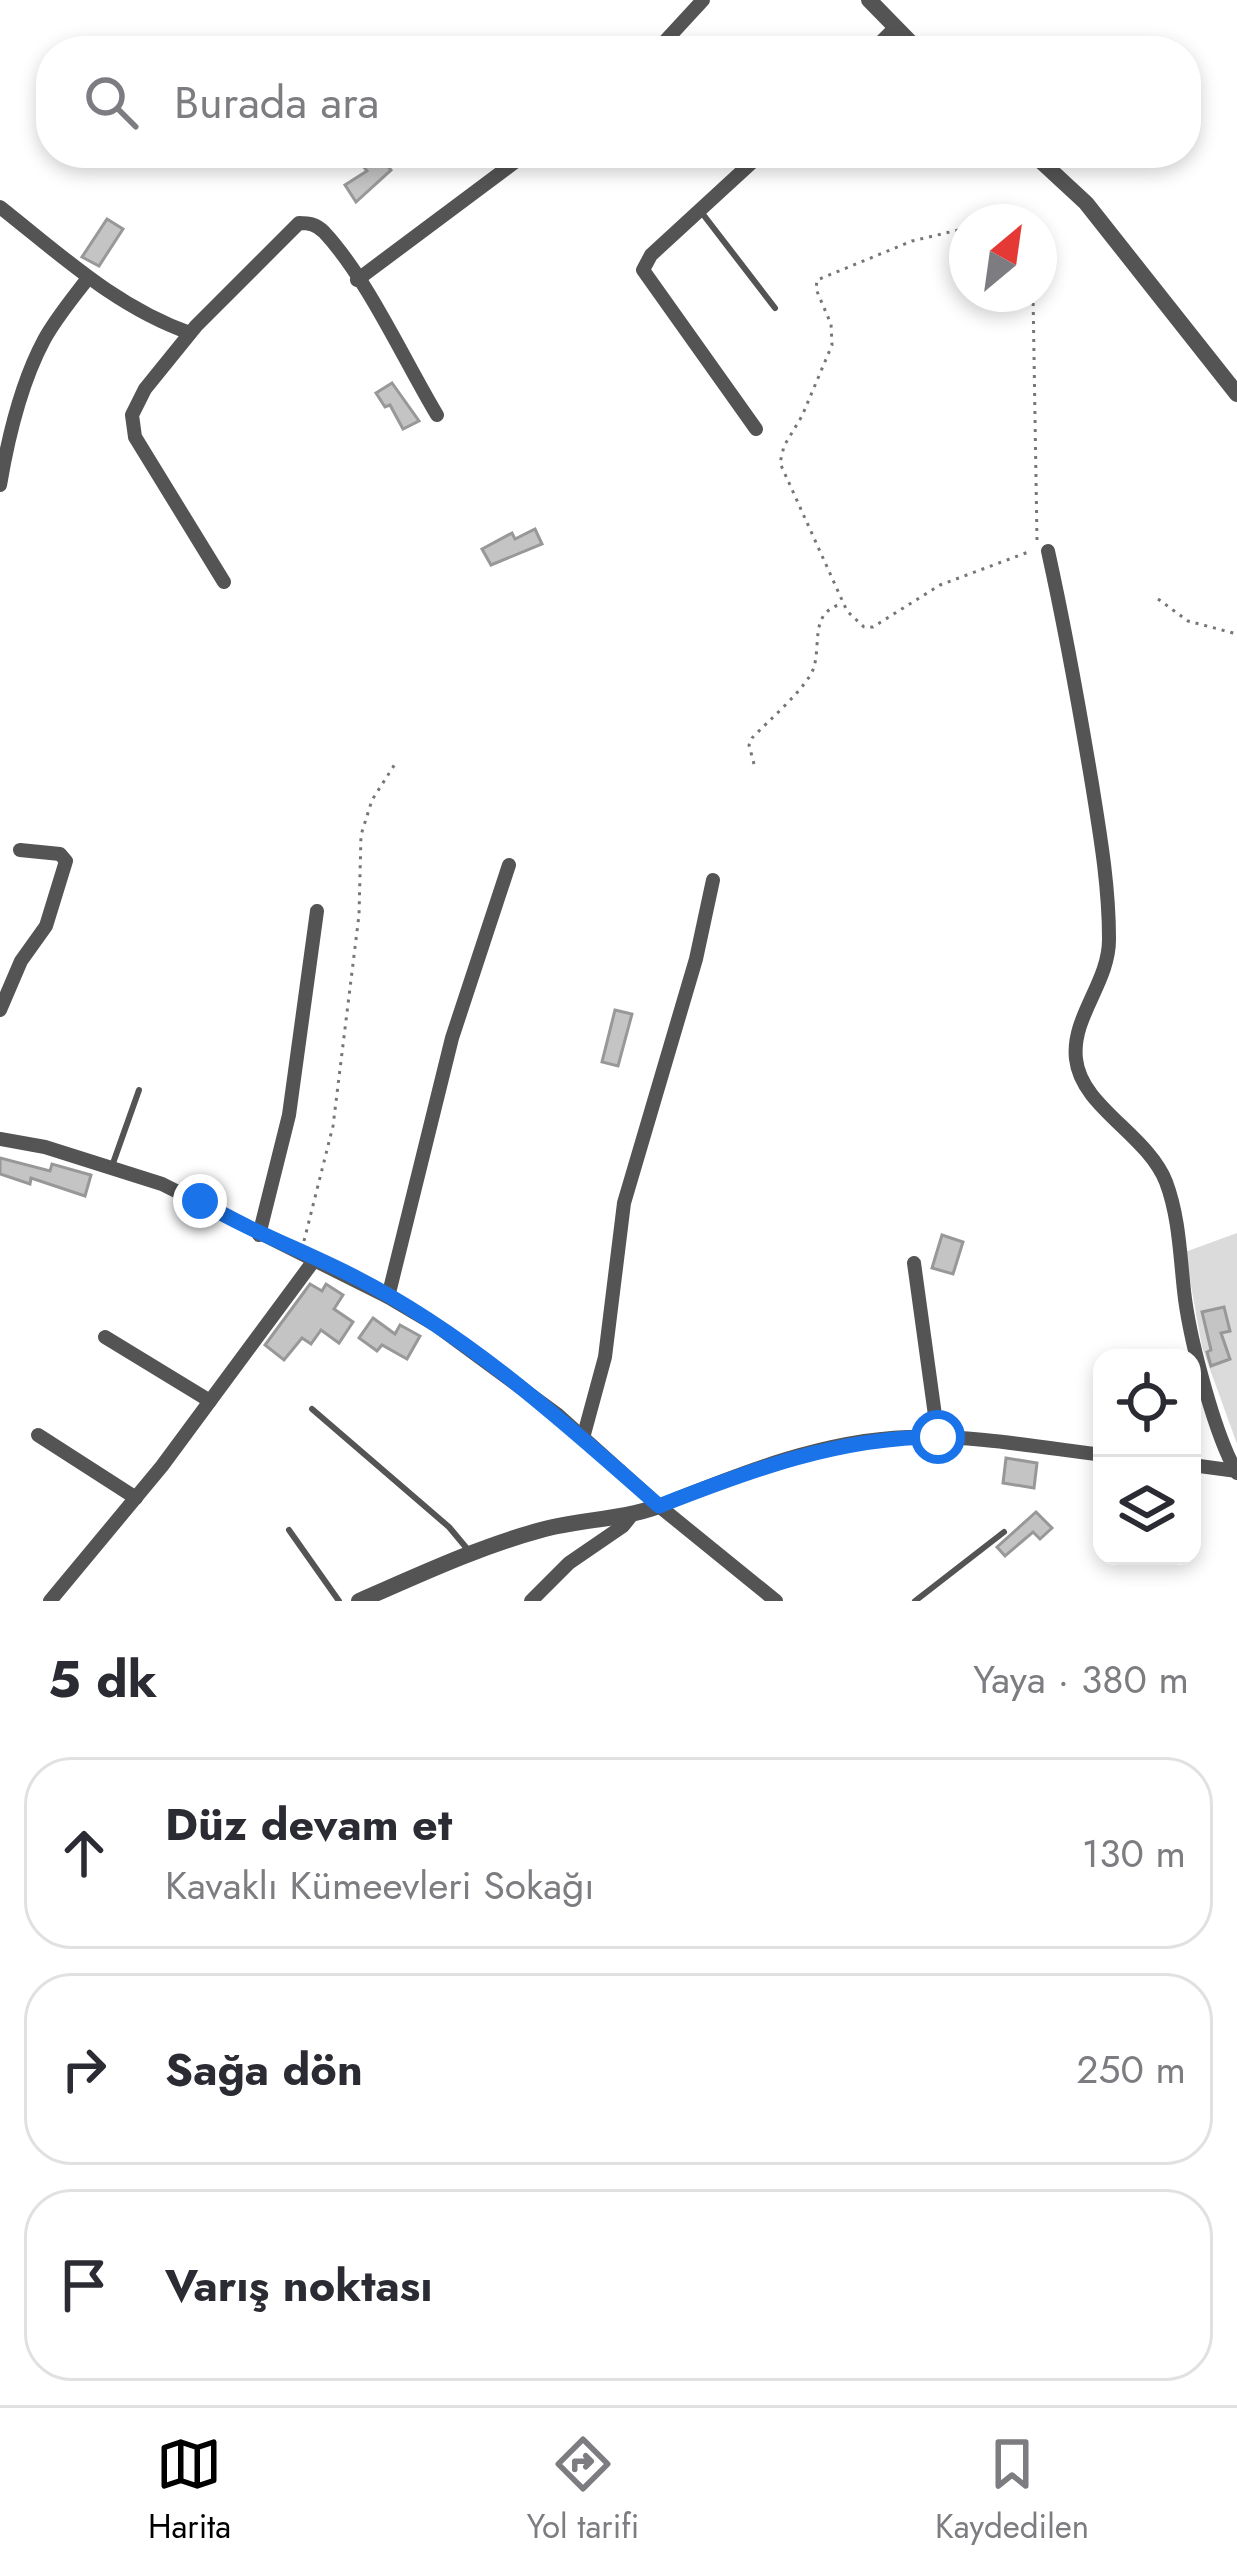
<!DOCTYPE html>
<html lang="tr">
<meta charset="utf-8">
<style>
:root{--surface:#fff;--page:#f7f7f7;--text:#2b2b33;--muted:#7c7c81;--line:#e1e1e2;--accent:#000}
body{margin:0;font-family:Jost,sans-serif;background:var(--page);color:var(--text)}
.controls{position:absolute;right:36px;bottom:36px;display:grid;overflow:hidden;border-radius:24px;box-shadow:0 6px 18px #0003}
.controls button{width:108px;height:108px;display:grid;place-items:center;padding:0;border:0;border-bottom:3px solid var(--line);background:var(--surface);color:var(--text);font:60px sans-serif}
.compass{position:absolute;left:949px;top:204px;width:108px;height:108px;border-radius:50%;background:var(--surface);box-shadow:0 6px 18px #0003;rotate:29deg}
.stop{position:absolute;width:36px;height:36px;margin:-27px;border:9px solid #1a73e8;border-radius:50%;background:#fff}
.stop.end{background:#1a73e8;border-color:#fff;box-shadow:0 3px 12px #0008}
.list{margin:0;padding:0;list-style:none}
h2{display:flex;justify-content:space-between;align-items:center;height:156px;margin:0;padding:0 48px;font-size:51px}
h2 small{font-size:39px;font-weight:400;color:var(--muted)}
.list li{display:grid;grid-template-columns:78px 1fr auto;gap:36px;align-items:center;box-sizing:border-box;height:192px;margin:0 24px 24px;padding:0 24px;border:3px solid var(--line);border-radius:48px}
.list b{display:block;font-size:45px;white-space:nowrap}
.list p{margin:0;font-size:39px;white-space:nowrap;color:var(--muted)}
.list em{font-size:39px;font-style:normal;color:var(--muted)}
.icon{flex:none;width:66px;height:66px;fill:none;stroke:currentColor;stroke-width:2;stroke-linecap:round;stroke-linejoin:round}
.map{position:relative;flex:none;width:1237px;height:1601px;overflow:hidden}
.search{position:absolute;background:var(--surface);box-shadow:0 6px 18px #0003;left:36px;right:36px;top:36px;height:132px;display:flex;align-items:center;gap:30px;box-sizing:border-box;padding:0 42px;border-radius:48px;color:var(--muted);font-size:45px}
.sheet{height:804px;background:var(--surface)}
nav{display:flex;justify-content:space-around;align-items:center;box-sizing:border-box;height:168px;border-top:3px solid var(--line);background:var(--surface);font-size:33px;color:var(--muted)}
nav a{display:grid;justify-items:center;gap:6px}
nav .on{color:var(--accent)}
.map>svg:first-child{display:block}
.garden{fill:#dbdbdb}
.building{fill:#c4c4c4;stroke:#989898;stroke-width:3}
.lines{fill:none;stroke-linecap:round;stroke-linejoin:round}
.path{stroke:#767676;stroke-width:3;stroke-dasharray:3 6;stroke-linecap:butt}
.service{stroke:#545454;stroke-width:6}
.minor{stroke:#545454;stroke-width:14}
.tertiary{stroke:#545454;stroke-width:16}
.route{stroke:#1a73e8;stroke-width:15}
</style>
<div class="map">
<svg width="1237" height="1601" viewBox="0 0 1237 1601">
<rect width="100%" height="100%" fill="#fff"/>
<path class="garden" d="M1237 1233V1444L1202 1347 1185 1252Z"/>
<g class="building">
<path d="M378 154 391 170 356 202 345 185 367 171 363 166Z"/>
<path d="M107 219 123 229 99 266 82 257Z"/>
<path d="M392 383 419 421 403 429 390 405 385 407 376 393Z"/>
<path d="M535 529 542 544 491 565 482 549 512 533 515 539Z"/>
<path d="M615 1010 632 1014 618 1066 602 1062Z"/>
<path d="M0 1158 50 1171 52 1164 91 1175 85 1196 31 1178 30 1184 0 1174Z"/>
<path d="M942 1235 963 1242 953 1274 932 1268Z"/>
<path d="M310 1284 322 1291 326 1284 343 1295 334 1309 353 1322 339 1343 321 1330 311 1344 302 1338 284 1360 265 1345Z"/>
<path d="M1224 1307 1230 1331 1221 1333 1230 1359 1211 1366 1207 1352 1211 1350 1202 1312Z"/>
<path d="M373 1318 395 1334 400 1325 420 1336 407 1359 382 1345 377 1351 359 1338Z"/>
<path d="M1006 1458 1037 1463 1034 1488 1003 1483Z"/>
<path d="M1036 1512 1052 1528 1040 1539 1033 1532 1005 1556 997 1547Z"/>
</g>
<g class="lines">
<g class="path">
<path d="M990 222H1002"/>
<path d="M967 228 912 241 817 280 816 289 831 324 832 345 802 416 784 446 780 463 847 611 864 627H873L940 585 1031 551"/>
<path d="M1033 294 1037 540"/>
<path d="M1158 599 1188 621 1237 634"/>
<path d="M754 764 749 745 752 738C768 721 808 687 814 667 821 642 810 612 842 604"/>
<path d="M304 1241 333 1126 359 915 361 835 372 800 395 764"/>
</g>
<g class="service">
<path d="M702 213 775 308"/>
<path d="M112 1166 139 1090"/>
<path d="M312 1409 449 1527 469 1551"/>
<path d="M289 1530 339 1601"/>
<path d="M915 1601 1004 1532"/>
</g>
<g class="minor">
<path d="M656 51 703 0"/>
<path d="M872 51 894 29"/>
<path d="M0 207C61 255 116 307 190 333"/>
<path d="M357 280 527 153"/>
<path d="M756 429 643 270 651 255 762 153"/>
<path d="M0 485C8 438 21 383 44 340 56 318 73 298 88 278"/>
<path d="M1048 551C1065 628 1079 706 1092 784 1100 834 1109 886 1109 938 1110 982 1071 1017 1076 1059 1081 1107 1147 1134 1166 1182 1180 1219 1180 1260 1185 1299 1191 1343 1215 1436 1237 1473"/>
<path d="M224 582 135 437 132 415 145 389 196 326 299 223C309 223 316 224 324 232 367 278 404 360 437 415"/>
<path d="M0 1010 21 961 46 926 66 861 60 854 20 850"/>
<path d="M0 1139 45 1147 162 1184 388 1297 437 1326 558 1415 659 1506 776 1601"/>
<path d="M259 1235 289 1115 317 911"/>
<path d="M914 1263 938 1437"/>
<path d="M388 1297 452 1038 509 865"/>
<path d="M105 1337 210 1401"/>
<path d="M38 1435 136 1498"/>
<path d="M583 1438 605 1357 624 1203 696 959 713 880"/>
<path d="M1192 1465 1237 1471"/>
<path d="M659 1506C739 1474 821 1440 908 1437 973 1435 1038 1447 1102 1455"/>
<path d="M50 1601 162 1466 315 1259"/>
<path d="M531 1601 569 1563 623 1526 631 1516"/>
</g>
<g class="tertiary">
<path d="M869 0 919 51"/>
<path d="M1032 153 1086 203 1237 394"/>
<path d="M359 1601C419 1575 478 1547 541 1530 581 1519 621 1520 659 1506"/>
</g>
</g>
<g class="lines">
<path class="route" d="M200 1201C248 1230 299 1249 349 1274 465 1332 563 1421 659 1506 751 1470 839 1437 938 1437"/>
</g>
</svg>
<div class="controls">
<button><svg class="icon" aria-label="locate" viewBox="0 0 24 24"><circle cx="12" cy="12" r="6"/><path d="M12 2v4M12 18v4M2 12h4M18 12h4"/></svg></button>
<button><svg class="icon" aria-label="layers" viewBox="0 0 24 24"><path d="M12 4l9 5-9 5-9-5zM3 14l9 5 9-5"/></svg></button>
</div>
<svg class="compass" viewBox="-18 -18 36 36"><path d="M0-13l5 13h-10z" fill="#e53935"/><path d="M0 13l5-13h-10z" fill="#7c7c81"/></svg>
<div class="stop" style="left:938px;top:1437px"></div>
<div class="stop end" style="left:200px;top:1201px"></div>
<div class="search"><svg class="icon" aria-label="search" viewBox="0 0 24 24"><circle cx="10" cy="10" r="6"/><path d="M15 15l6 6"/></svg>Burada ara</div>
</div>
<section class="sheet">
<h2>5 dk<small>Yaya · 380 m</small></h2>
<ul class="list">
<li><svg class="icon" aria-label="ahead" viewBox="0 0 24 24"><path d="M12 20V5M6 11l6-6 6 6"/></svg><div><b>Düz devam et</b><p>Kavaklı Kümeevleri Sokağı</p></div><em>130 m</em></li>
<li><svg class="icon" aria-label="right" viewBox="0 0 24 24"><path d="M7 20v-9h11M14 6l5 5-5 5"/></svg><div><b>Sağa dön</b></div><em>250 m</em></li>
<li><svg class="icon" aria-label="arrive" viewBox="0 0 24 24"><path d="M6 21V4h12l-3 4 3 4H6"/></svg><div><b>Varış noktası</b></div></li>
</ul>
</section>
<nav>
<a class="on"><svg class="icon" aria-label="map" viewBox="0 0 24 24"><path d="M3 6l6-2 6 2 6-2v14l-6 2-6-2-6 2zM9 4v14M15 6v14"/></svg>Harita</a>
<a><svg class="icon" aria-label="directions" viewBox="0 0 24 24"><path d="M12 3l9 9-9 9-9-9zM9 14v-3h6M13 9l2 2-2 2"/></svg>Yol tarifi</a>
<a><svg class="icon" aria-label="saved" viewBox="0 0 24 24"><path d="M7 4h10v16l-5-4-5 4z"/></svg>Kaydedilen</a>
</nav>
